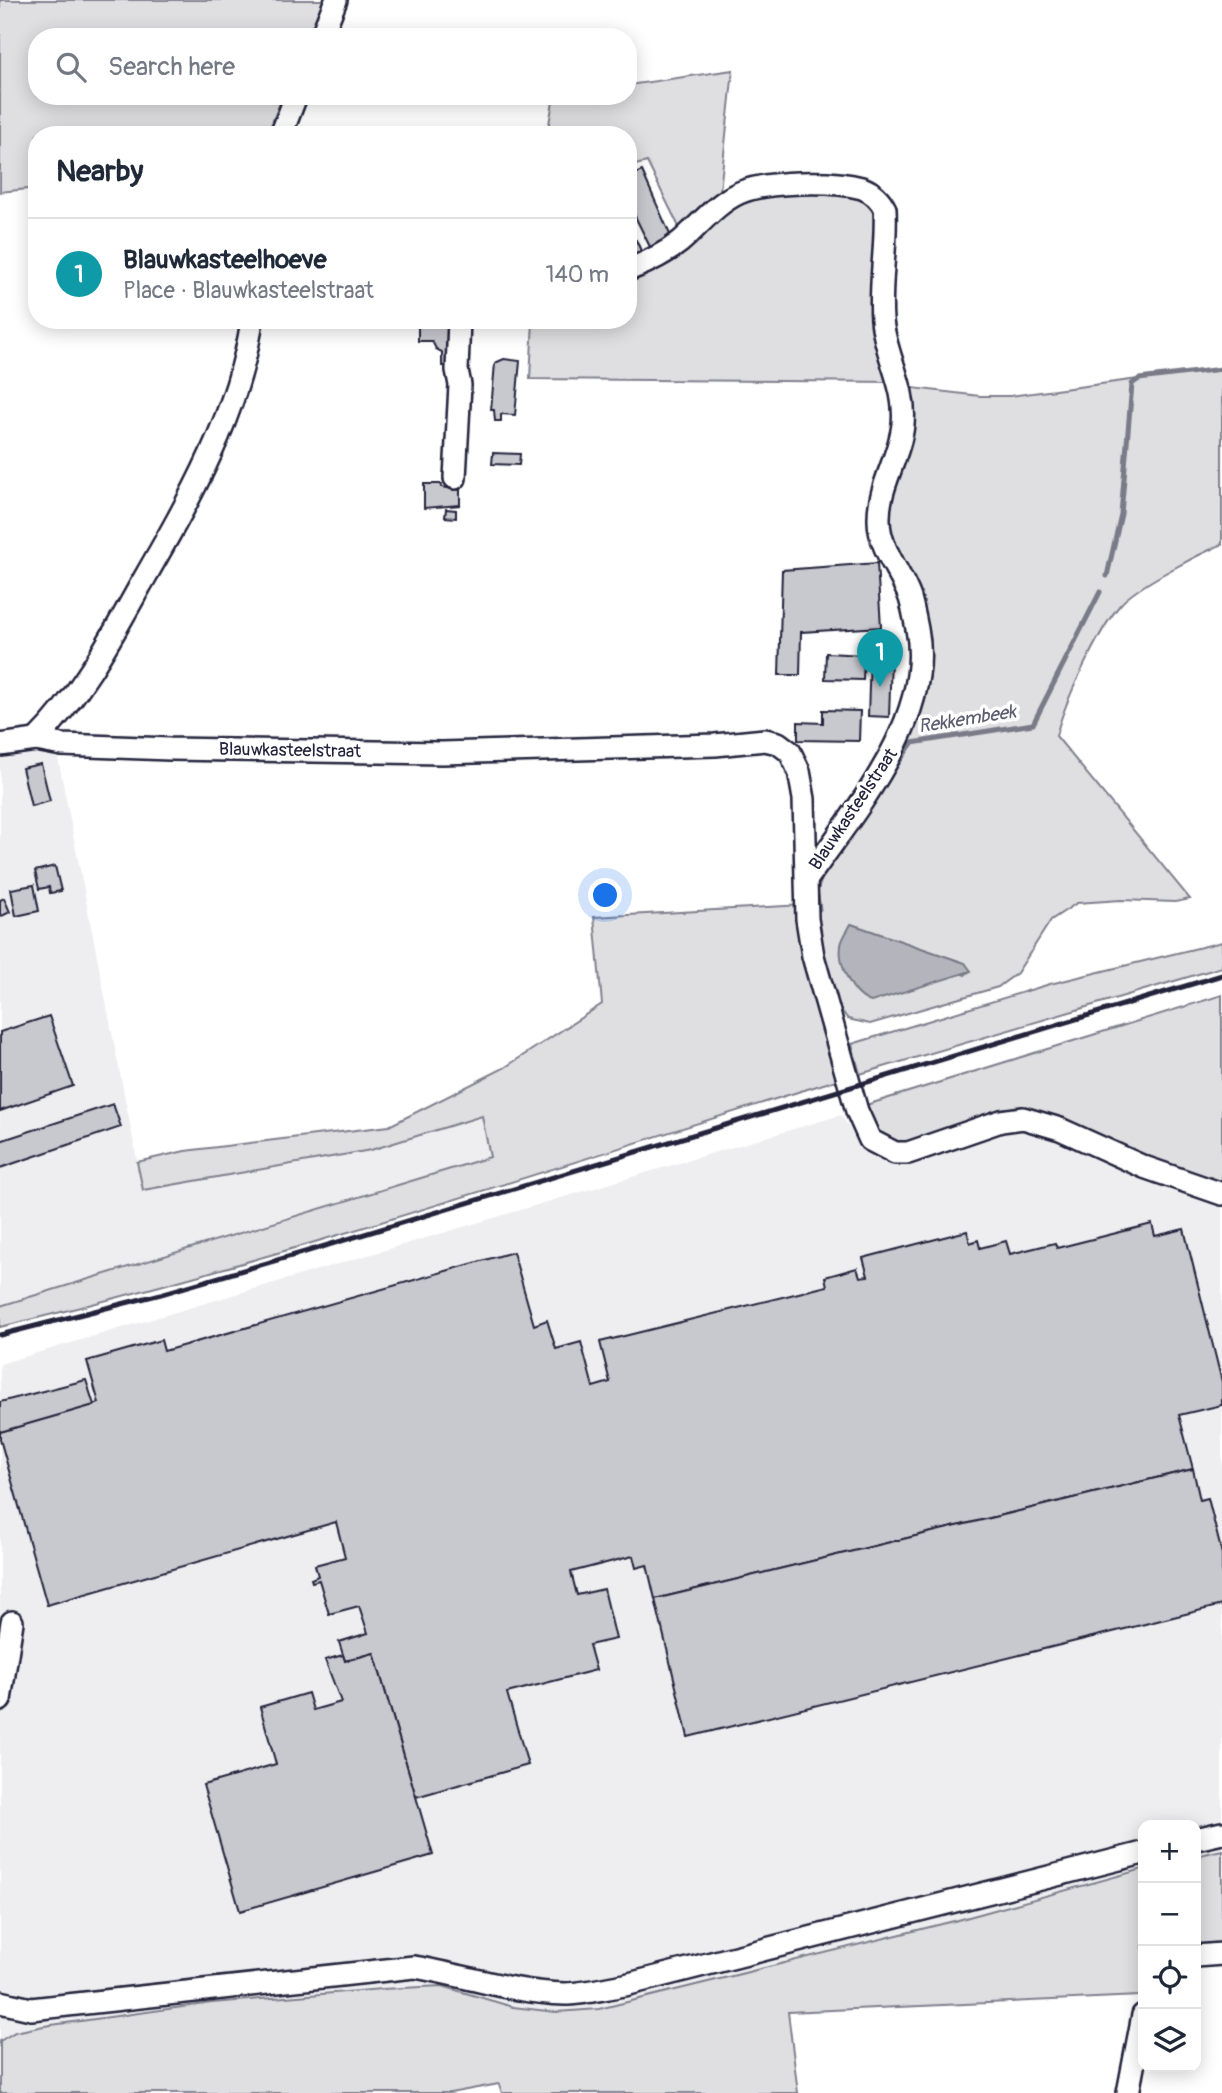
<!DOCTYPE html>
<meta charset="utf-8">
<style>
:root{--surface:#fff;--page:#f6f6f7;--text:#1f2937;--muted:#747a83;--line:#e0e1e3;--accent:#ea580c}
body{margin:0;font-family:Pangolin,sans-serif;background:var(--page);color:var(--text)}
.controls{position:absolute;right:21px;bottom:21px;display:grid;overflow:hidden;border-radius:14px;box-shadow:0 4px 18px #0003}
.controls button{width:63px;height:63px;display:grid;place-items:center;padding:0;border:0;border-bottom:2px solid var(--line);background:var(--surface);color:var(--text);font:35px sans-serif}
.you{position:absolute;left:606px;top:896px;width:24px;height:24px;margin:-18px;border:5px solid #fff;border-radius:50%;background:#1a73e8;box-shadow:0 0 0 10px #1a73e833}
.badge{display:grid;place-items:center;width:46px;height:46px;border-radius:50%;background:var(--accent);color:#fff;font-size:23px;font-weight:700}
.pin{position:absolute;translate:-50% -58px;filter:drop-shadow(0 2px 4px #0008)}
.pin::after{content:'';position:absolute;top:37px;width:24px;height:21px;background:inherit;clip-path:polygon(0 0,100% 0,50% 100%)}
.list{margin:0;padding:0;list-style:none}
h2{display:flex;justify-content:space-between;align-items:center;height:91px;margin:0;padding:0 28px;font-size:30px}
h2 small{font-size:23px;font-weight:400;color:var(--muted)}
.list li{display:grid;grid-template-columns:46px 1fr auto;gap:21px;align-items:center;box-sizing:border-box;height:112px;padding:0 28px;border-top:2px solid var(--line)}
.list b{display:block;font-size:26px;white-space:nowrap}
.list p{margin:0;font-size:23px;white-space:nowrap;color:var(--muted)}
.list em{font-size:23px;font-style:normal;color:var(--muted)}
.icon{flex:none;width:38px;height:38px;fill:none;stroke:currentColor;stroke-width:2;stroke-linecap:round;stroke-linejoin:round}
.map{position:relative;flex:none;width:1222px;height:2093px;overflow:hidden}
.search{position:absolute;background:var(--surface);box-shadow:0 4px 18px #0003;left:28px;top:28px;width:609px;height:77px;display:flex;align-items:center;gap:18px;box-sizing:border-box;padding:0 24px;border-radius:28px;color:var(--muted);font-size:26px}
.panel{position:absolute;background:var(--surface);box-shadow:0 4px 18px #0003;left:28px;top:126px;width:609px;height:203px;border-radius:28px}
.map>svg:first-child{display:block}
.built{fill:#eeeef1}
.green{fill:#dfdfe2;stroke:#80808e;stroke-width:2;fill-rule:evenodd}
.water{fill:#b4b4bc;stroke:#7a7a88;stroke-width:2}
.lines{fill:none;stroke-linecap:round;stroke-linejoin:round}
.stream{stroke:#7a7a88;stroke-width:5}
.building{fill:#c8c8cf;stroke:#22223b;stroke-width:2}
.minor-casing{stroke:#22223b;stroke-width:26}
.minor{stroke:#fff;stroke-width:21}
.rail{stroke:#22223b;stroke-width:5}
.labels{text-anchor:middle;stroke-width:7;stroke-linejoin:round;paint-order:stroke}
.street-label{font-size:18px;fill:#22223b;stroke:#fff}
.water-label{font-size:19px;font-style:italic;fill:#5c5c6f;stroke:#fff}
</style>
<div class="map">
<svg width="1222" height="2093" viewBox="0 0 1222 2093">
<rect width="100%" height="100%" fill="#fff"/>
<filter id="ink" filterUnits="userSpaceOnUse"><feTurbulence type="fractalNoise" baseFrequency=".0143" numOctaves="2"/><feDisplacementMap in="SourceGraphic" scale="14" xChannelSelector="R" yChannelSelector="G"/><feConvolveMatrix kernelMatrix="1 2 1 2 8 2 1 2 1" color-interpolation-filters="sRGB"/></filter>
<g filter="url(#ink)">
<g class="built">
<path d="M23 752 57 753 143 1190 371 1150 483 1116 490 1157 0 1306V755Z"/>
<path d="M841 1115 867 1154 893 1164 920 1159 997 1132 1015 1128 1033 1129 1085 1152 1222 1199V1850L1196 1856V1825H1143V1869L958 1920 599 2009 556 2012 513 2007 442 1986 382 1989 212 2003 15 2032 0 2041V1364Z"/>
</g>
<g class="green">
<path d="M0 0H324L308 37H37V96H283L267 135H37V188L0 192Z"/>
<path d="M733 70 720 191 682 233 647 162 628 167V135H547L554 96H628V85Z"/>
<path d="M842 189 874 198 894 382 530 379 533 320H628V277L720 210 755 193Z"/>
<path d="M1222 368V544C1198 555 1136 586 1120 605 1098 631 1064 703 1056 736L1190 899 1175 902 1121 900 1077 903 1051 920 1017 973 998 987 870 1024 848 1019 831 997 815 940V872L921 681 886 537 905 387 980 396H1010ZM851 924 965 963 970 971 965 975Z"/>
<path d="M803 905 843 1078C563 1164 285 1259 0 1327V1306L490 1157 482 1116 371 1150 143 1190 137 1162 185 1151 389 1126 504 1068 602 1004 594 917Z"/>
<path d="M1222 942V967L860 1074 852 1044 1050 984Z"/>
<path d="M1222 995V1199L1023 1115 911 1148 876 1136 863 1106Z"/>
<path d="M1222 1850V1947L1196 1951V1856Z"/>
<path d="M1143 1869V1990L1139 1996 788 2012 798 2093H502L499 2084 450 2093H0V2041L15 2032 44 2026 212 2003 382 1989 442 1986 513 2007 556 2012 599 2009 958 1920Z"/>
</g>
<path class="water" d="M851 924 965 963 971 971 871 1002C852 996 838 965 841 945 842 938 848 930 851 924Z"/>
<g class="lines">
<g class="stream">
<path d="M1107 576 1121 514 1132 384 1139 379 1222 369"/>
<path d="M892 772 912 743 1033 724 1100 592"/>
<path d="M819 909 816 890 823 872"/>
</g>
</g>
<g class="building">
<path d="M642 171 672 239 652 251 628 202V177Z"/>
<path d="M636 240 643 255 628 261V243Z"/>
<path d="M418 320 453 321 451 366H442V352L436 349 432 341H418Z"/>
<path d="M504 359 520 361 515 415 501 414V421H495L494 410H491L495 363Z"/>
<path d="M493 453 520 454 519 465 492 464Z"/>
<path d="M424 484H442L441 487 460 490V505L424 508Z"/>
<path d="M446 509 456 510V518L445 517Z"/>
<path d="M877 563 881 627 801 632 800 675H779L782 570Z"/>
<path d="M826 653 864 655 863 680 825 679Z"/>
<path d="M870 657H891L889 717 868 716Z"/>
<path d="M823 710 860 711 859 741 798 740V722L823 723Z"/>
<path d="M41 764 50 801 31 806 22 768Z"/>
<path d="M55 866 61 891 50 893 49 887 39 889 35 871Z"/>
<path d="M34 885 39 911 16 916 11 889Z"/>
<path d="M4 898 10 912 0 917V900Z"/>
<path d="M49 1016 73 1086 0 1111V1032Z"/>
<path d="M113 1104 121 1127 0 1168V1141Z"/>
<path d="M1152 1224 1155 1236 1184 1229 1222 1382V1405L1179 1415 1193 1469 655 1599 647 1565 636 1568 633 1556 571 1572 577 1595 604 1589 616 1639 589 1645 596 1670 507 1693 528 1765 416 1797 374 1653 345 1661 339 1642 368 1633 359 1606 329 1614 319 1580 312 1582 311 1579 318 1576 315 1565 345 1557 336 1522 47 1605 0 1439V1432L99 1403 87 1361 161 1340 164 1351 513 1252 534 1325 547 1320 556 1349 581 1342 593 1387 610 1382 600 1342 827 1286 825 1277 857 1268 860 1277 868 1276 863 1258 967 1231 970 1243 978 1240 980 1248 1006 1241 1010 1254 1055 1243 1057 1248Z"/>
<path d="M86 1380 94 1405 0 1432V1402Z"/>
<path d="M1193 1469 1200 1500 1208 1498 1222 1554V1605L688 1737 655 1599Z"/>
<path d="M374 1653 433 1855 240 1911 203 1785 276 1764 260 1707 308 1693 313 1710 341 1702 325 1660 343 1655 345 1661Z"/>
</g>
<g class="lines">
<g class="minor-casing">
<g id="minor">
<path d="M321 37 336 0"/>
<path d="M281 135 296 96"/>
<path d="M628 270C646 263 665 254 680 242 699 226 715 204 739 193 766 181 833 180 862 188 873 192 880 199 885 209 887 246 879 283 882 320 885 355 907 388 903 424 900 457 878 486 879 520 879 549 901 572 910 598 913 608 915 619 917 629 935 717 854 812 807 879"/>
<path d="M455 478 460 385 457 370 459 320"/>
<path d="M36 740C80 696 110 640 140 586 187 504 239 415 252 320"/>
<path d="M0 745 36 740 62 745 170 749 442 753 715 745 765 740 778 743 790 752 799 771 804 799 807 919 813 956 857 1111 870 1140 895 1153H908L1001 1121 1023 1118 1060 1129 1144 1167 1222 1194"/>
<path d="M0 1700 12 1622"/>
<path d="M1196 1839 1222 1833"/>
<path d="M1196 1956 1222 1954"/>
<path d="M0 2002 31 2009 414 1967C464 1975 514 1993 565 1994 584 1994 605 1988 625 1985L1143 1853"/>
<path d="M1128 2093 1143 2015"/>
</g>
</g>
<use href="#minor" class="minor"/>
<path class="rail" d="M0 1335 161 1294 305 1252 1222 975"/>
</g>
</g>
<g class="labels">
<g class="street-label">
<text transform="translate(290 750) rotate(1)" y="6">Blauwkasteelstraat</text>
<text transform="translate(853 809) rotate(-56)" y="6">Blauwkasteelstraat</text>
</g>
<g class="water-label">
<text transform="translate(967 718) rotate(-9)" y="7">Rekkembeek</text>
</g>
</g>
</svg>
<div class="controls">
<button>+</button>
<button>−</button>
<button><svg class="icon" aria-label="locate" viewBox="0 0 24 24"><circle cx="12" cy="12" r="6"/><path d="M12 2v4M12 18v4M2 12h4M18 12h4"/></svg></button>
<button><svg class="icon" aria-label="layers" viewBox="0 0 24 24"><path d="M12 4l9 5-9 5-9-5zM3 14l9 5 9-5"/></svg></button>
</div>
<div class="you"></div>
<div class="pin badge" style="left:880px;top:687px;background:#0f9aa8">1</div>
<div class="search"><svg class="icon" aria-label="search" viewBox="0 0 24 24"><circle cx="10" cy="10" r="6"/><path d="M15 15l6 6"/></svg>Search here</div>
<section class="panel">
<h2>Nearby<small></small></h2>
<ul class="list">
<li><span class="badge" style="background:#0f9aa8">1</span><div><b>Blauwkasteelhoeve</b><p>Place · Blauwkasteelstraat</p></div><em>140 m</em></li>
</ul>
</section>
</div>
